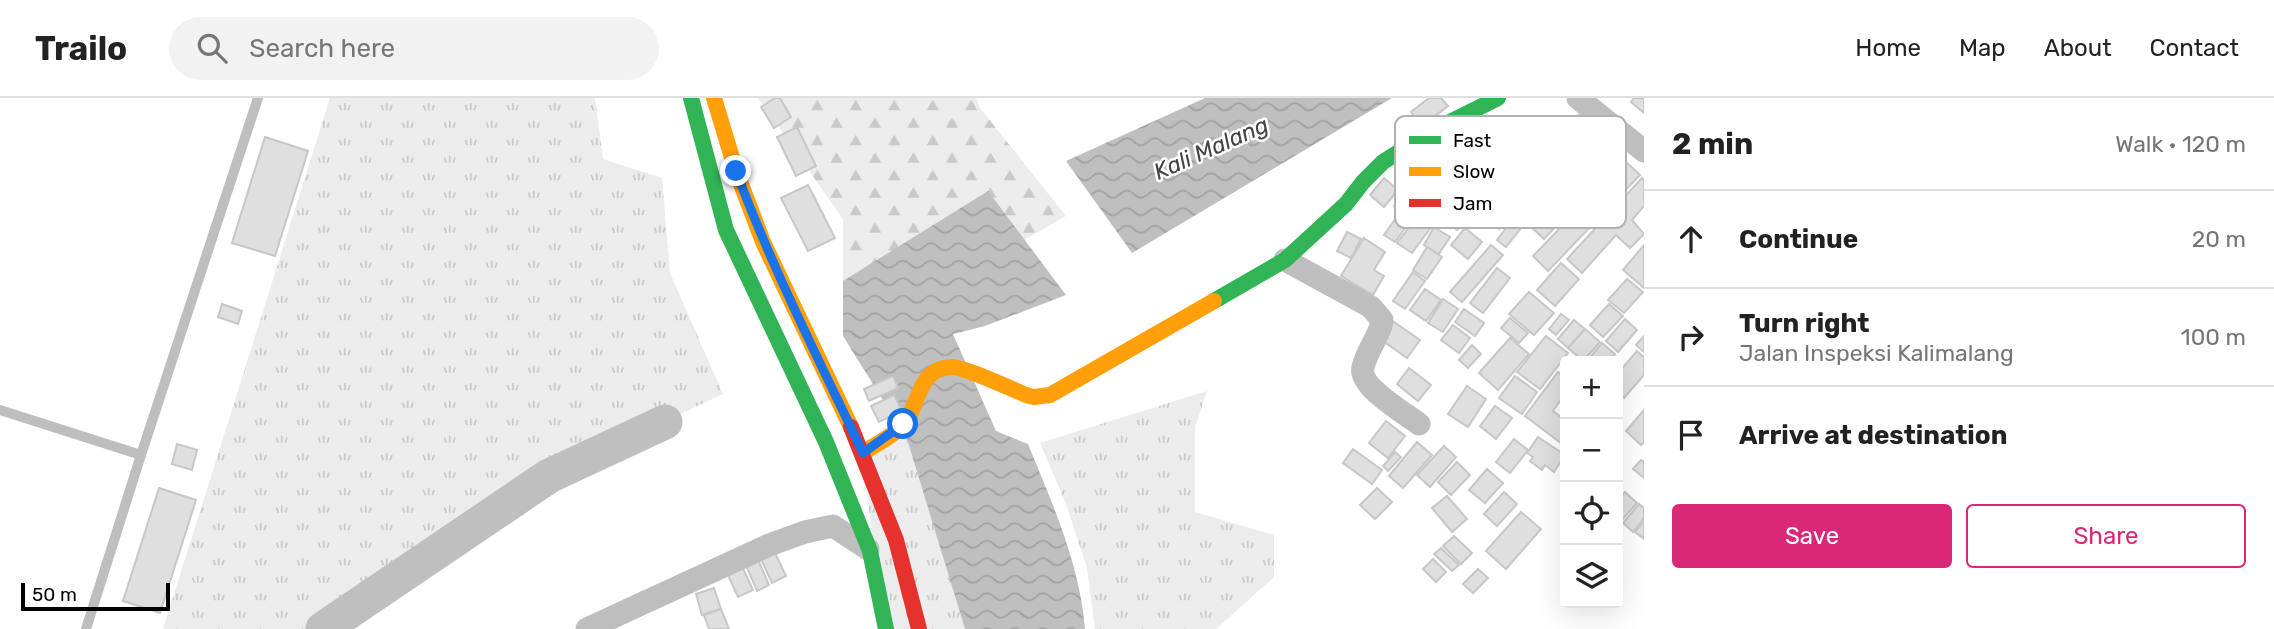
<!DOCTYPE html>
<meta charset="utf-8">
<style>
:root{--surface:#fff;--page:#f2f2f2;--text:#222;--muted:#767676;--line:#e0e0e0;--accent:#db2777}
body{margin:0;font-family:Rubik,sans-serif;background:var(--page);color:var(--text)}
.controls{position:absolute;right:21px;bottom:21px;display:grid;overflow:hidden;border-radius:7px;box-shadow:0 7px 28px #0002}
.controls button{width:63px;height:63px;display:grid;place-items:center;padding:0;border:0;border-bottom:2px solid var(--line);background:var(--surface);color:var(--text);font:35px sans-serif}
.scale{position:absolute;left:21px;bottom:18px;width:149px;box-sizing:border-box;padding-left:7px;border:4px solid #000;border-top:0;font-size:19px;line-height:24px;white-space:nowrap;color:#000;-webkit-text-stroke:5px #fff;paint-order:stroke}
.stop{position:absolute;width:21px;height:21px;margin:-16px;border:5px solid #1a73e8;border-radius:50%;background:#fff}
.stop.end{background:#1a73e8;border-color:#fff;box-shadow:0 2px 7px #0008}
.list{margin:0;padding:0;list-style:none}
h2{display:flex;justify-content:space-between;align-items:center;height:91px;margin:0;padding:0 28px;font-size:30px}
h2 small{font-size:23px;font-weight:400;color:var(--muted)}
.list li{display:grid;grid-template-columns:46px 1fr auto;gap:21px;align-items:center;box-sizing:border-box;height:98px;padding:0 28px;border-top:2px solid var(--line)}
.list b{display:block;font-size:26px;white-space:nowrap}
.list p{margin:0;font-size:23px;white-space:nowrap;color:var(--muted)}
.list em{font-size:23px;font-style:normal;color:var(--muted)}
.actions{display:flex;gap:14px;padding:21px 28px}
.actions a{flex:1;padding:16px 0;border:2px solid var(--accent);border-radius:7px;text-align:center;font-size:24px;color:var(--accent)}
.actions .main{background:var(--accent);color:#fff}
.icon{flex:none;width:38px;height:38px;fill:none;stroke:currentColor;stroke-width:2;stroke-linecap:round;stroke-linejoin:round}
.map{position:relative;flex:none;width:1644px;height:531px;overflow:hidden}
header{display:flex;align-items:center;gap:42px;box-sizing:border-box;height:98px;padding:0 35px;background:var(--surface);border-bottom:2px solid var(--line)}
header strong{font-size:33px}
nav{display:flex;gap:38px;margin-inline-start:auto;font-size:24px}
.search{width:490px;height:63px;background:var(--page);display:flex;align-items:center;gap:18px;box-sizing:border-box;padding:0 24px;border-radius:38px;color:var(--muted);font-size:26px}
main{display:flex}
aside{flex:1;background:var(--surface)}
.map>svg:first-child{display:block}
.grass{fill:url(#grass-tufts)}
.forest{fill:url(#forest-firs)}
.water{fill:url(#water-waves)}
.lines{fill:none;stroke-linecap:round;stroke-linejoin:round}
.river{stroke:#bfbfbf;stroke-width:35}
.building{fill:#dfdfdf;stroke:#c7c7c7;stroke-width:2}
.lane{stroke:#bebebe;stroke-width:10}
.street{stroke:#bebebe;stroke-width:23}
.fast{stroke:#30b455;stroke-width:16}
.slow{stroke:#ff9f0a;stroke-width:16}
.jam{stroke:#e5322d;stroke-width:16}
.route{stroke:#1a73e8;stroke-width:9}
.labels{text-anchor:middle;stroke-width:5;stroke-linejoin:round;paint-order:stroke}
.water-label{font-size:23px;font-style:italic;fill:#444;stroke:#fff}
.key{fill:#fff;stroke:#b2b2b2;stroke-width:2}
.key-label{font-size:19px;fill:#000}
</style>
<header>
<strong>Trailo</strong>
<div class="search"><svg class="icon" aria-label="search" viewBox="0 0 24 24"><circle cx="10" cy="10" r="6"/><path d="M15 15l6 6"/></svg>Search here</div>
<nav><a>Home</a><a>Map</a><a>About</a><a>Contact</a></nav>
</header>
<main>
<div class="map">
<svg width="1644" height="531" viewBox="0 0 1644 531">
<defs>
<pattern id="grass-tufts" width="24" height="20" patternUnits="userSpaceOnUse" patternTransform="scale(1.75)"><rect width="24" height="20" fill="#ececec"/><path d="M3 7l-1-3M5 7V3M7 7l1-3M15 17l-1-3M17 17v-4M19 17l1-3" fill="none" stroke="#c9c9c9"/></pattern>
<pattern id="forest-firs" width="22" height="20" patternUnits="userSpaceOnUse" patternTransform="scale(1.75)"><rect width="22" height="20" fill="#ececec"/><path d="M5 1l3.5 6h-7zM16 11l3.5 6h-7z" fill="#c9c9c9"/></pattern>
<pattern id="water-waves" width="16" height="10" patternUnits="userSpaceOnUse" patternTransform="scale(1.75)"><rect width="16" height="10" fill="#bfbfbf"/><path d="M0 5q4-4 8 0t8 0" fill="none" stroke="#a2a2a2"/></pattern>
</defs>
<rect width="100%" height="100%" fill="#fff"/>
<g class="grass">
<path d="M330 0H595L603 61 662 80 670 175 723 296 549 378 323 531H163Z"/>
<path d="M1207 293 1195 330V414L1274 437V479L1216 531H1095L1087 470 1066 406 1040 345Z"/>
<path d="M903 326 965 531H884L862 355Z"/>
</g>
<path class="forest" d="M758 0H976L980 10 1066 118 937 192 843 238V121Z"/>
<g class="water">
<path d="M1205 0H1392L1132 155 1066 63Z"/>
<path d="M988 93 1066 197 985 228 953 236 996 333 1028 346C1052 405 1080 466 1085 531H965L907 341 843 238V183Z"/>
</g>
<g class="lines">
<path class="river" d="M323 531 549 378 665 324"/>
</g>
<g class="building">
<path d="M775 0H780L791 19 774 30 761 9Z"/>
<path d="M1429 0H1441L1448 8 1422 28 1411 14Z"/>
<path d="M1634 0H1644V15L1631 4Z"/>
<path d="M1582 14 1596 27 1580 45 1566 32Z"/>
<path d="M797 29 816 68 796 78 777 39Z"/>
<path d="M265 39 308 53 275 158 232 145Z"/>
<path d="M1625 63 1640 77 1548 173 1533 158Z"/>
<path d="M1384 80 1398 92 1384 109 1370 97Z"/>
<path d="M1642 80 1644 82V108L1632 122 1644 136 1630 150 1616 137 1582 175 1567 161Z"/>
<path d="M808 87 835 140 808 153 781 100Z"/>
<path d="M1488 94 1512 116 1499 131 1475 109Z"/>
<path d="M1404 95 1438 120 1412 155 1397 145 1414 123 1394 108Z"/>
<path d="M1552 98 1569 114 1544 141 1527 125Z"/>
<path d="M1459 100 1474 113 1457 132 1442 118Z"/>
<path d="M1398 117 1409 125 1395 144 1384 137Z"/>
<path d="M1515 118 1525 125 1506 149 1497 142Z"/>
<path d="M1434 129 1450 139 1439 156 1424 147Z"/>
<path d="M1465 130 1482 144 1468 161 1451 147Z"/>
<path d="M1347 134 1361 141 1351 160 1337 153Z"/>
<path d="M1364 140 1385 154 1374 172 1384 178 1373 197 1341 178Z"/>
<path d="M1491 147 1503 157 1462 204 1450 194Z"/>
<path d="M1644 147V190L1623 172Z"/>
<path d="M1427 149 1442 159 1427 181 1413 172Z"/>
<path d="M1561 165 1579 181 1555 208 1537 192Z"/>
<path d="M1497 170 1510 180 1483 215 1470 205Z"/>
<path d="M1413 174 1425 183 1405 211 1393 203Z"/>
<path d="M1627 181 1643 194 1624 215 1608 202Z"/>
<path d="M1425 191 1441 202 1426 223 1410 212Z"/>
<path d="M1529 194 1554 215 1534 237 1509 216Z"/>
<path d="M1443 201 1458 211 1443 234 1428 225Z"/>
<path d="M222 206 242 213 238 226 218 219Z"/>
<path d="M1609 206 1623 218 1603 239 1590 227Z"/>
<path d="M1464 211 1484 225 1475 238 1455 224Z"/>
<path d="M1561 216 1569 222 1556 237 1549 231Z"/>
<path d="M1510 220 1528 235 1519 245 1501 230Z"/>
<path d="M1625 221 1637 232 1618 254 1606 243Z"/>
<path d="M1391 222 1420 242 1407 260 1379 240Z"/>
<path d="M1574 222 1585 231 1568 250 1558 241Z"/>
<path d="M1453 227 1470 240 1459 255 1441 242Z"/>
<path d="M1585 231 1600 244 1583 263 1568 250Z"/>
<path d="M1546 238 1568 255 1540 291 1517 274Z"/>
<path d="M1644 238V254L1636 247Z"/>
<path d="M1510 240 1529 256 1498 292 1479 275Z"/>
<path d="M1602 245 1615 256 1609 263H1587Z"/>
<path d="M1472 247 1481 256 1468 270 1459 262Z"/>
<path d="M1637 253 1644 259V277L1624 300 1618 295V275Z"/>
<path d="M1409 270 1431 287 1418 303 1397 286Z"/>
<path d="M1558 274 1565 279V296L1553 313 1565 322V340L1561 345 1525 318Z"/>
<path d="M893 278 898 290 869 303 864 291Z"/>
<path d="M1515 278 1537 294 1522 316 1499 300Z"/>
<path d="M1467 288 1486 301 1468 329 1448 316Z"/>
<path d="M894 297 902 313 879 324 871 308Z"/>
<path d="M1495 308 1512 320 1496 341 1480 328Z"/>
<path d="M1644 312V344L1641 347 1626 333Z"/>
<path d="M1386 323 1405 338 1388 360 1369 345Z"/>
<path d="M1538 339 1565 357 1554 374 1545 367 1542 372 1530 363 1533 359 1527 355Z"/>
<path d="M1514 341 1528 352 1510 375 1496 364Z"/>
<path d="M1417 344 1432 357 1403 390 1389 378Z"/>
<path d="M177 346 197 352 192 372 172 366Z"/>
<path d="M1444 348 1456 359 1430 389 1417 377Z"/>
<path d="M1353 351 1382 372 1372 386 1343 365Z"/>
<path d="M1395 354 1401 359 1388 373 1383 368Z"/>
<path d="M1641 362 1644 364V380L1633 371Z"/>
<path d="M1457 364 1470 377 1451 397 1438 384Z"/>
<path d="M1487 371 1503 385 1485 405 1469 392Z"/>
<path d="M159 390 196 402 160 515 123 503Z"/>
<path d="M1377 390 1392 404 1375 421 1360 407Z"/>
<path d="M1504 394 1517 406 1497 428 1484 416Z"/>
<path d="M1625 394 1637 405 1620 424 1618 422V402Z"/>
<path d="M1447 398 1467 421 1452 434 1432 410Z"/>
<path d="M1639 406 1644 410V420L1633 434 1623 425Z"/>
<path d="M1521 414 1541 431 1506 471 1486 453Z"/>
<path d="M1644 423V441L1635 434Z"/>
<path d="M1454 438 1472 455 1461 466 1443 448Z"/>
<path d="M1441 450 1459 467 1452 473 1434 456Z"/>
<path d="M774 453 786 478 772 485 760 459Z"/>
<path d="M756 457 769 487 757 493 744 463Z"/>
<path d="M1433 461 1446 474 1436 484 1423 471Z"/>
<path d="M741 466 753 492 738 499 726 473Z"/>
<path d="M1478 471 1488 480 1473 495 1463 486Z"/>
<path d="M714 490 721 511 702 517 696 496Z"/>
<path d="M721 511 729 531H709L704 517Z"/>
</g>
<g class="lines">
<g class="lane">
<path d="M0 312 141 357 258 0"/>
<path d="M86 531 141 357"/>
</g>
<g class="street">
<path d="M1578 0 1644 53"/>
<path d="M1285 162 1371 209 1382 222 1381 228C1376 242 1367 254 1363 269 1358 288 1404 315 1419 326"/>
<path d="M587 531 769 447 805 434 833 428 868 451"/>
</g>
<g class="fast">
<path d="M691 0 726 132 826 344 870 453 886 531"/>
<path d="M1214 203 1285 162 1346 106 1363 84 1383 64 1430 34 1498 0"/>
</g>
<g class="slow">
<path d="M714 0 736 73 763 144 851 329"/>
<path d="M863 355C876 346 892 339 903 327 921 307 916 271 951 269 962 268 1012 291 1026 297L1034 299 1050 297 1214 203"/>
</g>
<path class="jam" d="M851 329 896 442 919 531"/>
</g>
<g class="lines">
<path class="route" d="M736 73C772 170 819 262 863 355L903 326"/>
</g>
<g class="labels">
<g class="water-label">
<text transform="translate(1211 50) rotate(-24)" y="8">Kali Malang</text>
</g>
</g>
<rect x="1395" y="18" width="231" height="112" rx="10" class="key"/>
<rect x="1409" y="38" width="32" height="8" fill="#30b455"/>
<rect x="1409" y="69" width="32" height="9" fill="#ff9f0a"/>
<rect x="1409" y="101" width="32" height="8" fill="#e5322d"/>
<g class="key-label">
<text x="1453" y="49">Fast</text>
<text x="1453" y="80">Slow</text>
<text x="1453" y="112">Jam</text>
</g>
</svg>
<div class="controls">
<button>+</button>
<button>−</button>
<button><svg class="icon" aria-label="locate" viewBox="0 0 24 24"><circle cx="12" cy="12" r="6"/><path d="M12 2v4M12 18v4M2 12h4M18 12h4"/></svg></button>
<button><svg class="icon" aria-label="layers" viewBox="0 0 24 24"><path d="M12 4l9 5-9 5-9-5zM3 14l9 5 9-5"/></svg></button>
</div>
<div class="scale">50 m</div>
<div class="stop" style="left:903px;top:326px"></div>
<div class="stop end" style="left:736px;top:73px"></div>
</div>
<aside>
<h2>2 min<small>Walk · 120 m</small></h2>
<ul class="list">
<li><svg class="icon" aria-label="ahead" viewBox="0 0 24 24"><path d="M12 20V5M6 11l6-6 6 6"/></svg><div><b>Continue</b></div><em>20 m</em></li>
<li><svg class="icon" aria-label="right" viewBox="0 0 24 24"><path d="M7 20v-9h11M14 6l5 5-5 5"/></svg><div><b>Turn right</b><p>Jalan Inspeksi Kalimalang</p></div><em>100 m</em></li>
<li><svg class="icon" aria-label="arrive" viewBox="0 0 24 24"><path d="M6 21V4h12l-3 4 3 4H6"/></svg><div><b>Arrive at destination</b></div></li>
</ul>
<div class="actions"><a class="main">Save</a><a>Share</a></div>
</aside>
</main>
